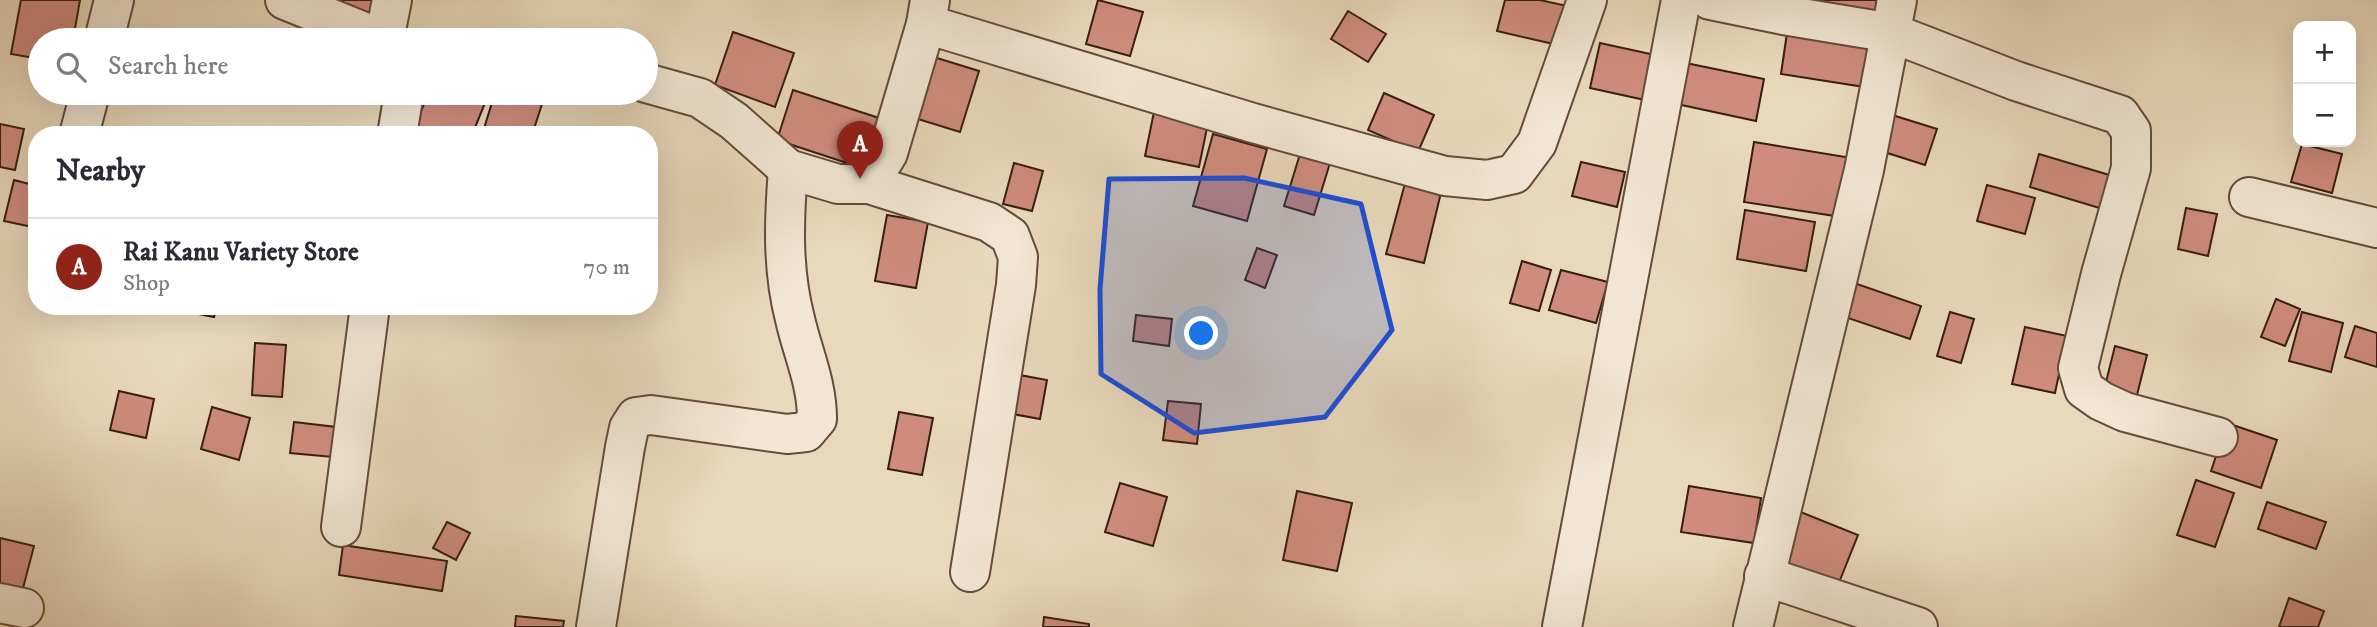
<!DOCTYPE html>
<meta charset="utf-8">
<style>
:root{--surface:#fff;--page:#f7f7f7;--text:#2b2b33;--muted:#7c7c81;--line:#e1e1e2;--accent:#8f2418}
body{margin:0;font-family:"IM FELL DW Pica",serif;background:var(--page);color:var(--text)}
.controls{position:absolute;right:21px;top:21px;display:grid;overflow:hidden;border-radius:14px;box-shadow:0 7px 28px #0002}
.controls button{width:63px;height:63px;display:grid;place-items:center;padding:0;border:0;border-bottom:2px solid var(--line);background:var(--surface);color:var(--text);font:35px sans-serif}
.you{position:absolute;left:1202px;top:334px;width:24px;height:24px;margin:-18px;border:5px solid #fff;border-radius:50%;background:#1a73e8;box-shadow:0 0 0 10px #1a73e833}
.badge{display:grid;place-items:center;width:46px;height:46px;border-radius:50%;background:var(--accent);color:#fff;font-size:23px;font-weight:700}
.pin{position:absolute;translate:-50% -58px;filter:drop-shadow(0 2px 4px #0008)}
.pin::after{content:'';position:absolute;top:37px;width:24px;height:21px;background:inherit;clip-path:polygon(0 0,100% 0,50% 100%)}
.list{margin:0;padding:0;list-style:none}
h2{display:flex;justify-content:space-between;align-items:center;height:91px;margin:0;padding:0 28px;font-size:30px}
h2 small{font-size:23px;font-weight:400;color:var(--muted)}
.list li{display:grid;grid-template-columns:46px 1fr auto;gap:21px;align-items:center;box-sizing:border-box;height:98px;padding:0 28px;border-top:2px solid var(--line)}
.list b{display:block;font-size:26px;white-space:nowrap}
.list p{margin:0;font-size:23px;white-space:nowrap;color:var(--muted)}
.list em{font-size:23px;font-style:normal;color:var(--muted)}
.icon{flex:none;width:38px;height:38px;fill:none;stroke:currentColor;stroke-width:2;stroke-linecap:round;stroke-linejoin:round}
.map{position:relative;flex:none;width:2377px;height:627px;overflow:hidden}
.search{position:absolute;background:var(--surface);box-shadow:0 7px 28px #0002;left:28px;top:28px;width:630px;height:77px;display:flex;align-items:center;gap:18px;box-sizing:border-box;padding:0 24px;border-radius:38px;color:var(--muted);font-size:26px}
.panel{position:absolute;background:var(--surface);box-shadow:0 7px 28px #0002;left:28px;top:126px;width:630px;height:189px;border-radius:28px}
.map>svg:first-child{display:block}
.building{fill:#cf8c7e;stroke:#371d12;stroke-width:2}
.lines{fill:none;stroke-linecap:round;stroke-linejoin:round}
.minor-casing{stroke:#644c3c;stroke-width:42}
.minor{stroke:#f1e6d3;stroke-width:38}
.marked{fill:#1d4ed8;fill-opacity:0.2;stroke:#1d4ed8;stroke-width:5;stroke-linejoin:round}
</style>
<div class="map">
<svg width="2377" height="627" viewBox="0 0 2377 627">
<rect width="100%" height="100%" fill="#e9d9bc"/>
<filter id="stains"><feTurbulence type="fractalNoise" baseFrequency=".00286" numOctaves="4"/><feColorMatrix values="0 0 0 0 .2 0 0 0 0 .09 0 0 0 0 .02 0 0 0 .5 -.17"/></filter>
<radialGradient id="worn" r=".72"><stop offset=".6" stop-color="#630" stop-opacity="0"/><stop offset="1" stop-color="#630" stop-opacity=".3"/></radialGradient>
<g class="building">
<path d="M21 0H80L73 40H40V59L11 54Z"/>
<path d="M312 0H374L371 14Z"/>
<path d="M1098 0 1143 12 1130 56 1086 44Z"/>
<path d="M1505 0H1540L1567 6 1558 45 1497 31Z"/>
<path d="M1810 0H1877L1875 17Z"/>
<path d="M1348 11 1386 34 1368 62 1331 39Z"/>
<path d="M1788 26 1879 40 1871 88 1781 74Z"/>
<path d="M733 32 794 53 775 107 715 85Z"/>
<path d="M1600 43 1655 55 1645 100 1590 88Z"/>
<path d="M924 54 979 71 960 132 905 115Z"/>
<path d="M1681 62 1764 79 1756 121 1672 103Z"/>
<path d="M793 90 879 118 862 168 777 140Z"/>
<path d="M429 93H489L472 135H427L413 129Z"/>
<path d="M495 93H527L544 98 532 135H482Z"/>
<path d="M1384 93 1434 115 1418 152 1368 130Z"/>
<path d="M1155 107 1209 118 1199 167 1145 156Z"/>
<path d="M1889 114 1937 129 1925 165 1878 150Z"/>
<path d="M0 124 24 129 15 170 0 167Z"/>
<path d="M1213 134 1267 149 1247 221 1193 206Z"/>
<path d="M1754 142 1858 159 1848 218 1744 202Z"/>
<path d="M2302 144 2342 154 2332 193 2291 182Z"/>
<path d="M1300 154 1330 163 1314 215 1284 206Z"/>
<path d="M2039 154 2116 177 2106 210 2030 187Z"/>
<path d="M1581 162 1625 172 1617 207 1572 196Z"/>
<path d="M1014 163 1043 171 1032 211 1003 204Z"/>
<path d="M1407 176H1445L1424 263 1386 254Z"/>
<path d="M14 180 37 186V228L4 221Z"/>
<path d="M1987 185 2035 198 2025 234 1977 221Z"/>
<path d="M2186 208 2217 214 2208 256 2178 249Z"/>
<path d="M1745 210 1815 222 1806 271 1737 259Z"/>
<path d="M887 215 928 222 916 288 875 281Z"/>
<path d="M1257 248 1277 255 1265 288 1245 280Z"/>
<path d="M1522 261 1551 270 1539 311 1510 303Z"/>
<path d="M1561 270 1608 282 1596 323 1549 310Z"/>
<path d="M1854 283 1921 306 1910 339 1842 316Z"/>
<path d="M2276 299 2300 309 2285 346 2261 337Z"/>
<path d="M179 306H217L214 317 178 310Z"/>
<path d="M1950 312 1974 319 1961 363 1937 356Z"/>
<path d="M2302 312 2343 323 2331 372 2289 361Z"/>
<path d="M1136 315 1172 319 1169 346 1133 341Z"/>
<path d="M2355 326 2377 333V367L2345 357Z"/>
<path d="M2025 327 2067 336 2055 393 2012 384Z"/>
<path d="M255 343 286 345 282 397 252 395Z"/>
<path d="M2115 346 2147 355 2136 399 2104 390Z"/>
<path d="M1014 374 1047 380 1040 419 1007 413Z"/>
<path d="M119 391 154 399 146 438 110 430Z"/>
<path d="M1168 401 1201 404 1197 444 1163 440Z"/>
<path d="M212 407 250 418 239 460 201 449Z"/>
<path d="M899 412 933 418 922 475 888 469Z"/>
<path d="M294 422 336 427 333 457 290 453Z"/>
<path d="M2227 423 2277 440 2261 488 2211 471Z"/>
<path d="M2196 480 2234 493 2215 547 2177 535Z"/>
<path d="M1120 483 1167 497 1153 546 1105 532Z"/>
<path d="M1689 486 1761 498 1754 543 1681 532Z"/>
<path d="M1297 491 1352 503 1337 571 1283 560Z"/>
<path d="M2267 502 2326 522 2316 549 2258 529Z"/>
<path d="M1798 511 1858 535 1838 585 1778 562Z"/>
<path d="M447 522 470 533 456 560 433 548Z"/>
<path d="M0 538 34 546 22 592 0 587Z"/>
<path d="M343 545 447 561 442 591 339 575Z"/>
<path d="M2289 598 2324 611 2318 627H2279Z"/>
<path d="M516 616 564 621 563 627H515Z"/>
<path d="M1044 617 1089 624V627H1043Z"/>
</g>
<g class="lines">
<g class="minor-casing">
<g id="minor">
<path d="M285 0 384 40"/>
<path d="M1710 0 1783 15 1892 33 2016 81 2120 115 2131 131V168L2101 274 2078 368 2084 389 2101 401 2125 412 2218 437"/>
<path d="M926 24 1253 123 1445 176 1487 180 1514 174 1537 143 1587 0"/>
<path d="M104 40 114 0"/>
<path d="M384 40 392 0"/>
<path d="M646 83 700 98 734 121 788 169 838 184H869L989 222 1010 236 1018 257 1016 285 970 572"/>
<path d="M79 135 90 93"/>
<path d="M397 135 404 93"/>
<path d="M869 184 888 153 926 24 930 0"/>
<path d="M2249 197 2377 228"/>
<path d="M341 527 370 306"/>
<path d="M1764 576 1918 627"/>
<path d="M0 603 24 608"/>
<path d="M596 627 625 447 629 428 636 417 651 415 787 434 806 432 817 419C817 383 803 354 795 319 782 269 784 220 788 169"/>
<path d="M1562 627 1681 0"/>
<path d="M1753 627 1864 170 1897 0"/>
</g>
</g>
<use href="#minor" class="minor"/>
</g>
<path class="marked" d="M1244 178 1361 204 1392 330 1325 417 1194 433 1101 374 1100 289 1109 179Z"/>
<rect width="100%" height="100%" filter="url(#stains)"/>
<rect width="100%" height="100%" fill="url(#worn)"/>
</svg>
<div class="controls">
<button>+</button>
<button>−</button>
</div>
<div class="you"></div>
<div class="pin badge" style="left:860px;top:179px">A</div>
<div class="search"><svg class="icon" aria-label="search" viewBox="0 0 24 24"><circle cx="10" cy="10" r="6"/><path d="M15 15l6 6"/></svg>Search here</div>
<section class="panel">
<h2>Nearby<small></small></h2>
<ul class="list">
<li><span class="badge">A</span><div><b>Rai Kanu Variety Store</b><p>Shop</p></div><em>70 m</em></li>
</ul>
</section>
</div>
